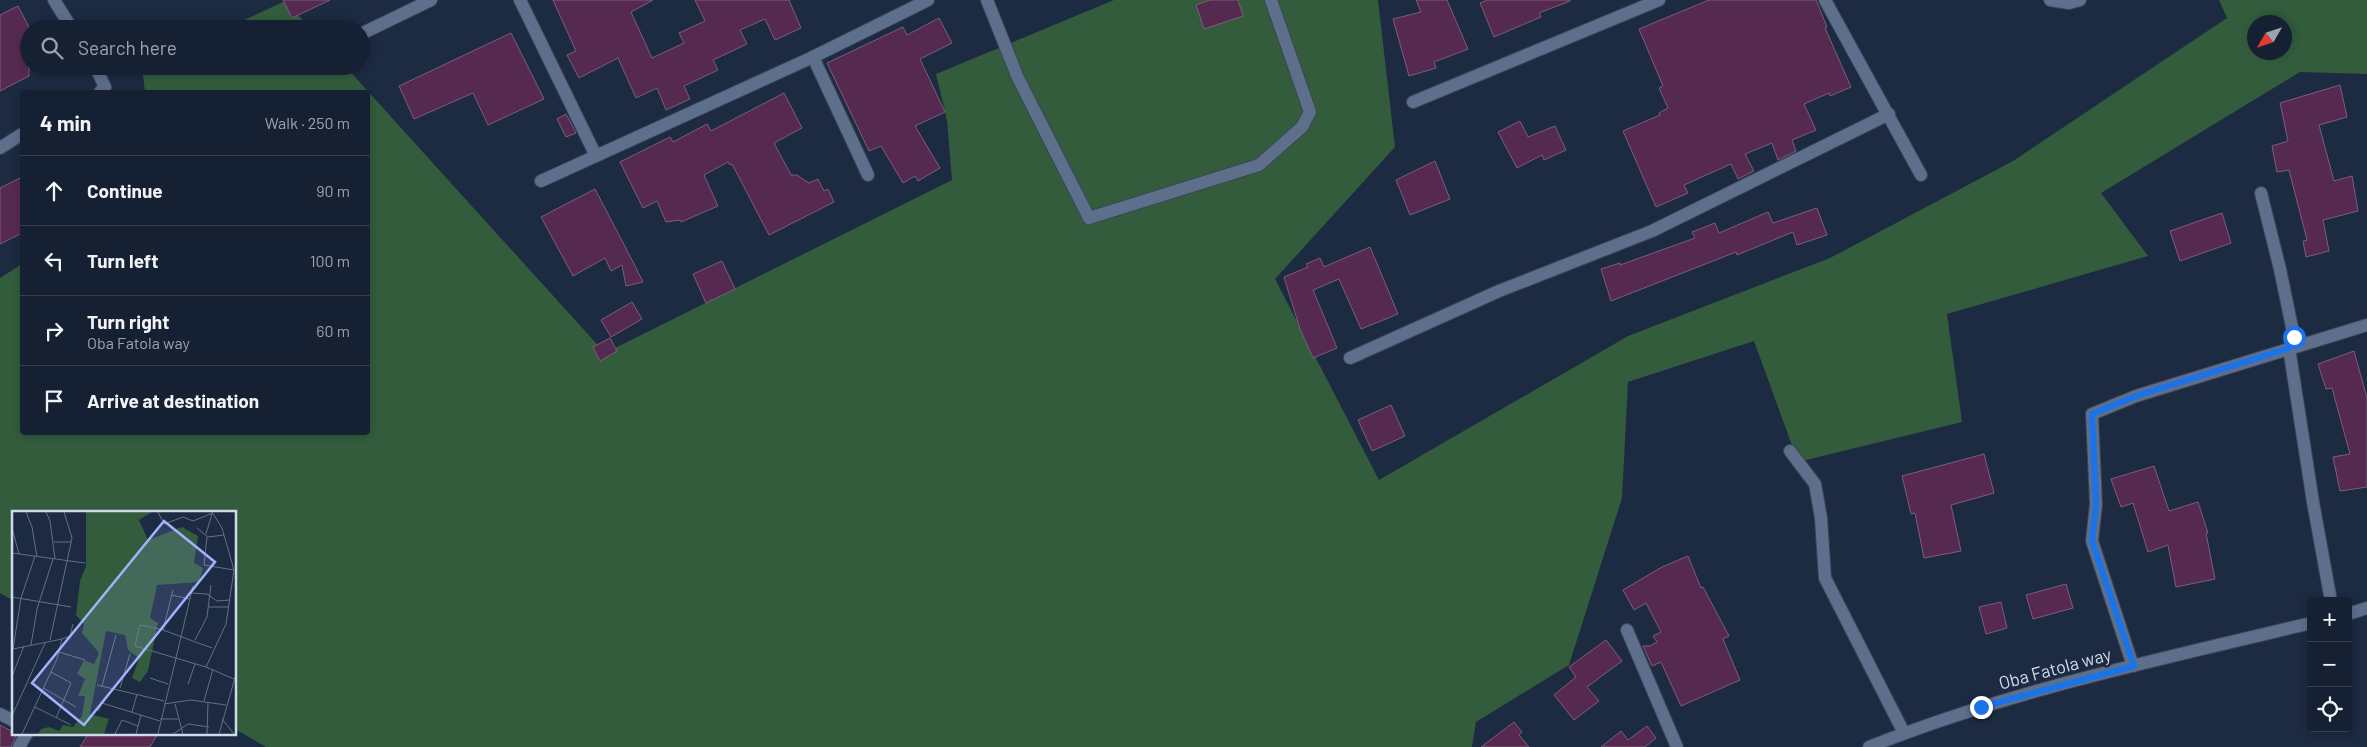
<!DOCTYPE html>
<meta charset="utf-8">
<style>
:root{--surface:#152032;--page:#1e283a;--text:#f1f3f6;--muted:#9da3ac;--line:#343e4d}
body{margin:0;font-family:Barlow,sans-serif;background:var(--page);color:var(--text)}
.controls{position:absolute;right:15px;bottom:15px;display:grid;overflow:hidden;border-radius:5px;box-shadow:0 2px 8px #0003}
.controls button{width:45px;height:45px;display:grid;place-items:center;padding:0;border:0;border-bottom:1px solid var(--line);background:var(--surface);color:var(--text);font:25px sans-serif}
.compass{position:absolute;left:2247px;top:15px;width:45px;height:45px;border-radius:50%;background:var(--surface);box-shadow:0 2px 8px #0003;rotate:231deg}
.stop{position:absolute;width:15px;height:15px;margin:-11px;border:4px solid #1a73e8;border-radius:50%;background:#fff}
.stop.end{background:#1a73e8;border-color:#fff;box-shadow:0 1px 5px #0008}
.list{margin:0;padding:0;list-style:none}
h2{display:flex;justify-content:space-between;align-items:center;height:65px;margin:0;padding:0 20px;font-size:21px}
h2 small{font-size:16px;font-weight:400;color:var(--muted)}
.list li{display:grid;grid-template-columns:32px 1fr auto;gap:15px;align-items:center;box-sizing:border-box;height:70px;padding:0 20px;border-top:1px solid var(--line)}
.list b{display:block;font-size:19px;white-space:nowrap}
.list p{margin:0;font-size:16px;white-space:nowrap;color:var(--muted)}
.list em{font-size:16px;font-style:normal;color:var(--muted)}
.icon{flex:none;width:28px;height:28px;fill:none;stroke:currentColor;stroke-width:2;stroke-linecap:round;stroke-linejoin:round}
.map{position:relative;flex:none;width:2367px;height:747px;overflow:hidden}
.search{position:absolute;background:var(--surface);box-shadow:0 2px 8px #0003;left:20px;top:20px;width:350px;height:55px;display:flex;align-items:center;gap:12px;box-sizing:border-box;padding:0 18px;border-radius:28px;color:var(--muted);font-size:19px}
.panel{position:absolute;background:var(--surface);box-shadow:0 2px 8px #0003;left:20px;top:90px;width:350px;height:345px;border-radius:5px}
.map>svg:first-child{display:block}
.green{fill:#325c3c;fill-rule:evenodd}
.building{fill:#562a50;stroke:#7b5f76}
.lines{fill:none;stroke-linecap:round;stroke-linejoin:round}
.street-casing{stroke:#3b465a;stroke-width:14}
.street{stroke:#5e6f8b;stroke-width:12}
.route{stroke:#1a73e8;stroke-width:6}
.labels{text-anchor:middle;stroke-width:5;stroke-linejoin:round;paint-order:stroke}
.street-label{font-size:18px;fill:#d0daea;stroke:#1c2a42}
.inset-road{fill:none;stroke:#647085;stroke-width:1}
.view{fill:#a3b2fd;fill-opacity:0.15;stroke:#a3b2fd;stroke-width:2.5}
.inset-edge{fill:none;stroke:#d0daea;stroke-width:2.5}
</style>
<div class="map">
<svg width="2367" height="747" viewBox="0 0 2367 747">
<rect width="100%" height="100%" fill="#1c2a42"/>
<g class="green">
<path d="M1114 0H1378L1395 147 1275 279 1379 480 1628 336 1830 258 2013 161 2227 18 2219 0H2367V74L2300 72 2101 193 2148 256 1947 314 1962 422 1798 462 1754 341 1628 382 1622 498 1569 665 1476 722 1472 747H266L235 729V512H14V601L0 593V278L22 264V432H368V92H145L142 66H345L605 353 952 180 947 120 936 74ZM2254 22H2284V52H2254Z"/>
<path d="M285 1 311 29H225Z"/>
</g>
<g class="building">
<path d="M283 0H330L292 18Z"/>
<path d="M553 0H653L631 12 652 58 684 43 679 33 705 21 695 0H789L801 28 775 40 765 19 740 30 747 44 713 60 718 70 684 86 690 99 666 110 657 88 636 98 618 58 579 78 567 55 576 51Z"/>
<path d="M1210 0H1238L1243 16 1204 29 1196 5Z"/>
<path d="M1416 0H1447L1468 49 1434 62 1436 68 1409 76 1393 19 1421 12Z"/>
<path d="M1487 0H1570V1L1539 13 1541 17 1494 37 1480 3Z"/>
<path d="M1709 0H1816L1827 27 1825 28 1851 87 1830 96 1829 93 1804 104 1816 130 1792 140 1796 151 1778 160 1772 143 1745 154 1754 171 1738 179 1731 164 1684 185 1688 193 1656 207 1623 131 1660 115 1659 113 1668 108 1659 88 1663 86 1639 29Z"/>
<path d="M18 6 29 27V76L0 91V15Z"/>
<path d="M939 18 952 43 920 59 945 112 915 126 940 168 918 181 915 176 903 183 881 146 869 151 827 63 903 27 907 35Z"/>
<path d="M511 33 544 99 488 125 473 93 414 119 399 86Z"/>
<path d="M2340 85 2347 117 2319 125 2334 181 2352 176 2358 211 2323 220 2329 251 2306 257 2303 241 2307 240 2289 170 2277 172 2272 146 2288 141 2280 103Z"/>
<path d="M784 93 802 128 774 143 791 175H797L809 183 818 179 824 191 828 189 834 202 769 235 732 164 730 165 728 162 704 175 718 206 681 222 680 220 666 222 657 201 643 208 620 162 670 137 673 142 707 124 711 131Z"/>
<path d="M566 114 576 133 566 137 557 119Z"/>
<path d="M1520 121 1528 137 1555 126 1566 150 1544 160 1542 155 1517 168 1498 132Z"/>
<path d="M1435 161 1450 199 1410 215 1396 180Z"/>
<path d="M22 177V233L0 244V188Z"/>
<path d="M595 189 632 260 643 282 626 286 622 265 611 271 605 258 573 276 541 217Z"/>
<path d="M1817 208 1827 235 1797 245 1793 232 1737 255 1736 252 1611 301 1601 269 1620 263V265L1695 238 1692 232 1715 223 1719 233 1768 212 1773 223Z"/>
<path d="M2222 213 2231 243 2180 261 2170 231Z"/>
<path d="M1370 247 1398 314 1361 329 1339 279 1313 290 1337 348 1313 358 1300 329 1284 277 1308 267 1306 264 1320 258 1324 267Z"/>
<path d="M722 261 735 289 706 303 693 274Z"/>
<path d="M632 302 642 319 611 337 601 320Z"/>
<path d="M610 338 617 351 600 361 593 347Z"/>
<path d="M2354 351 2367 398V487L2340 491 2333 457 2350 454 2332 388 2326 389 2318 364Z"/>
<path d="M1391 405 1405 436 1372 451 1358 420Z"/>
<path d="M1984 454 1994 493 1951 505 1961 551 1924 558 1915 513 1911 514 1902 476Z"/>
<path d="M2154 466 2169 511 2198 502 2208 533H2206L2215 579 2176 587 2168 545 2148 552 2133 503 2121 507 2111 479Z"/>
<path d="M1688 556 1701 588 1703 587 1729 636 1723 639 1740 680 1681 706 1661 662 1652 666 1643 646H1650L1657 642 1653 636 1661 632 1646 603 1634 610 1623 590 1662 567Z"/>
<path d="M2066 584 2073 608 2033 619 2026 595Z"/>
<path d="M2001 602 2007 628 1986 634 1979 607Z"/>
<path d="M1606 640 1622 661 1587 687 1599 701 1574 720 1554 695 1576 677 1569 667Z"/>
<path d="M1514 722 1522 732 1519 735 1529 747H1481Z"/>
<path d="M0 725 17 734 11 747H0Z"/>
<path d="M1647 726 1656 738 1645 747H1601L1621 731 1628 740Z"/>
<path d="M89 733H158L150 747H80Z"/>
</g>
<g class="lines">
<g class="street-casing">
<g id="street">
<path d="M54 0 72 29"/>
<path d="M520 0 596 156"/>
<path d="M987 0 1018 78 1089 218 1259 165 1302 127 1310 112 1271 0"/>
<path d="M1825 0 1921 175"/>
<path d="M2050 0 2069 3 2080 0"/>
<path d="M365 32 431 0"/>
<path d="M813 57 868 175"/>
<path d="M95 66 105 87 100 92"/>
<path d="M1413 102 1659 0"/>
<path d="M0 148 22 134"/>
<path d="M541 181 813 57 928 0"/>
<path d="M2261 193 2280 269 2294 337 2289 348 2313 502 2331 601"/>
<path d="M1350 358 1499 291 1652 231 1889 114"/>
<path d="M1790 451 1815 484 1821 518 1825 578 1904 733"/>
<path d="M2348 614 2367 608"/>
<path d="M1627 630 1677 747"/>
<path d="M2133 666 2092 541 2096 504 2092 414 2136 396 2367 325"/>
<path d="M0 714 14 721"/>
<path d="M19 747 27 733"/>
<path d="M1869 747C2011 690 2163 659 2311 623"/>
</g>
</g>
<use href="#street" class="street"/>
</g>
<g class="lines">
<path class="route" d="M1981 707 2134 666 2092 541 2096 504 2092 414 2136 396 2289 348 2294 337"/>
</g>
<g class="labels">
<g class="street-label">
<text transform="translate(2055 669) rotate(-15)" y="6">Oba Fatola way</text>
</g>
</g>
<g transform="translate(12 511)">
<rect width="224" height="224" fill="#1c2a42"/>
<path d="M74 1H140L127 9 136 29 170 16 186 25 182 52 191 57 187 71 145 74 138 107 146 112 136 160 128 171 120 167 127 147 116 139 113 124 94 120 78 203 97 208 92 223H26L29 218 37 216 47 220 51 214 61 216 70 205 73 185H66L73 168 65 163 72 149 82 153 87 142 70 122 72 113 64 104 68 70 74 55Z" fill="#325c3c"/>
<path class="inset-road" d="M14 1 20 16 25 46M34 1 38 10 43 48M146 1 152 13 171 6 181 10 201 2M0 17 7 43M185 17 196 26 212 24M194 23 200 3M195 26 192 54 222 59M42 31H59M0 42 73 52M161 79 151 119 200 137M179 82 195 83 205 90 217 89M159 84 178 88M0 86 59 96M197 96H217M152 119 128 114 123 135 194 156 222 168M38 129 60 27 52 1M183 129 195 106 199 74M19 134 25 98 41 48M1 138 9 87 23 45M1 138 50 128 58 125 61 113M47 141 73 149M194 156 214 113 222 59 210 17 200 1M39 161 59 172 44 207M0 165 12 135M138 167 156 173M176 173 183 153M85 174 152 190M90 175 104 124M31 177 64 196M108 177 118 143M192 190 201 158M152 193 179 189 214 194M163 193 171 223M23 196 59 214M86 200 90 192 148 210M120 201 125 183M0 205 33 132M148 208H166M210 208 222 223M10 223 45 148 50 128M103 223 110 209 126 215M124 223 129 204M146 223 181 75M161 223 176 213 197 216M195 223 196 191M207 223 224 163"/>
<path class="view" d="M152 10 203 51 72 214 20 172Z"/>
<rect width="224" height="224" class="inset-edge"/>
</g>
</svg>
<div class="controls">
<button>+</button>
<button>−</button>
<button><svg class="icon" aria-label="locate" viewBox="0 0 24 24"><circle cx="12" cy="12" r="6"/><path d="M12 2v4M12 18v4M2 12h4M18 12h4"/></svg></button>
</div>
<svg class="compass" viewBox="-18 -18 36 36"><path d="M0-13l5 13h-10z" fill="#e53935"/><path d="M0 13l5-13h-10z" fill="#9da3ac"/></svg>
<div class="stop" style="left:2294px;top:337px"></div>
<div class="stop end" style="left:1981px;top:707px"></div>
<div class="search"><svg class="icon" aria-label="search" viewBox="0 0 24 24"><circle cx="10" cy="10" r="6"/><path d="M15 15l6 6"/></svg>Search here</div>
<section class="panel">
<h2>4 min<small>Walk · 250 m</small></h2>
<ul class="list">
<li><svg class="icon" aria-label="ahead" viewBox="0 0 24 24"><path d="M12 20V5M6 11l6-6 6 6"/></svg><div><b>Continue</b></div><em>90 m</em></li>
<li><svg class="icon" aria-label="left" viewBox="0 0 24 24"><path d="M17 20v-9H6M10 6l-5 5 5 5"/></svg><div><b>Turn left</b></div><em>100 m</em></li>
<li><svg class="icon" aria-label="right" viewBox="0 0 24 24"><path d="M7 20v-9h11M14 6l5 5-5 5"/></svg><div><b>Turn right</b><p>Oba Fatola way</p></div><em>60 m</em></li>
<li><svg class="icon" aria-label="arrive" viewBox="0 0 24 24"><path d="M6 21V4h12l-3 4 3 4H6"/></svg><div><b>Arrive at destination</b></div></li>
</ul>
</section>
</div>
